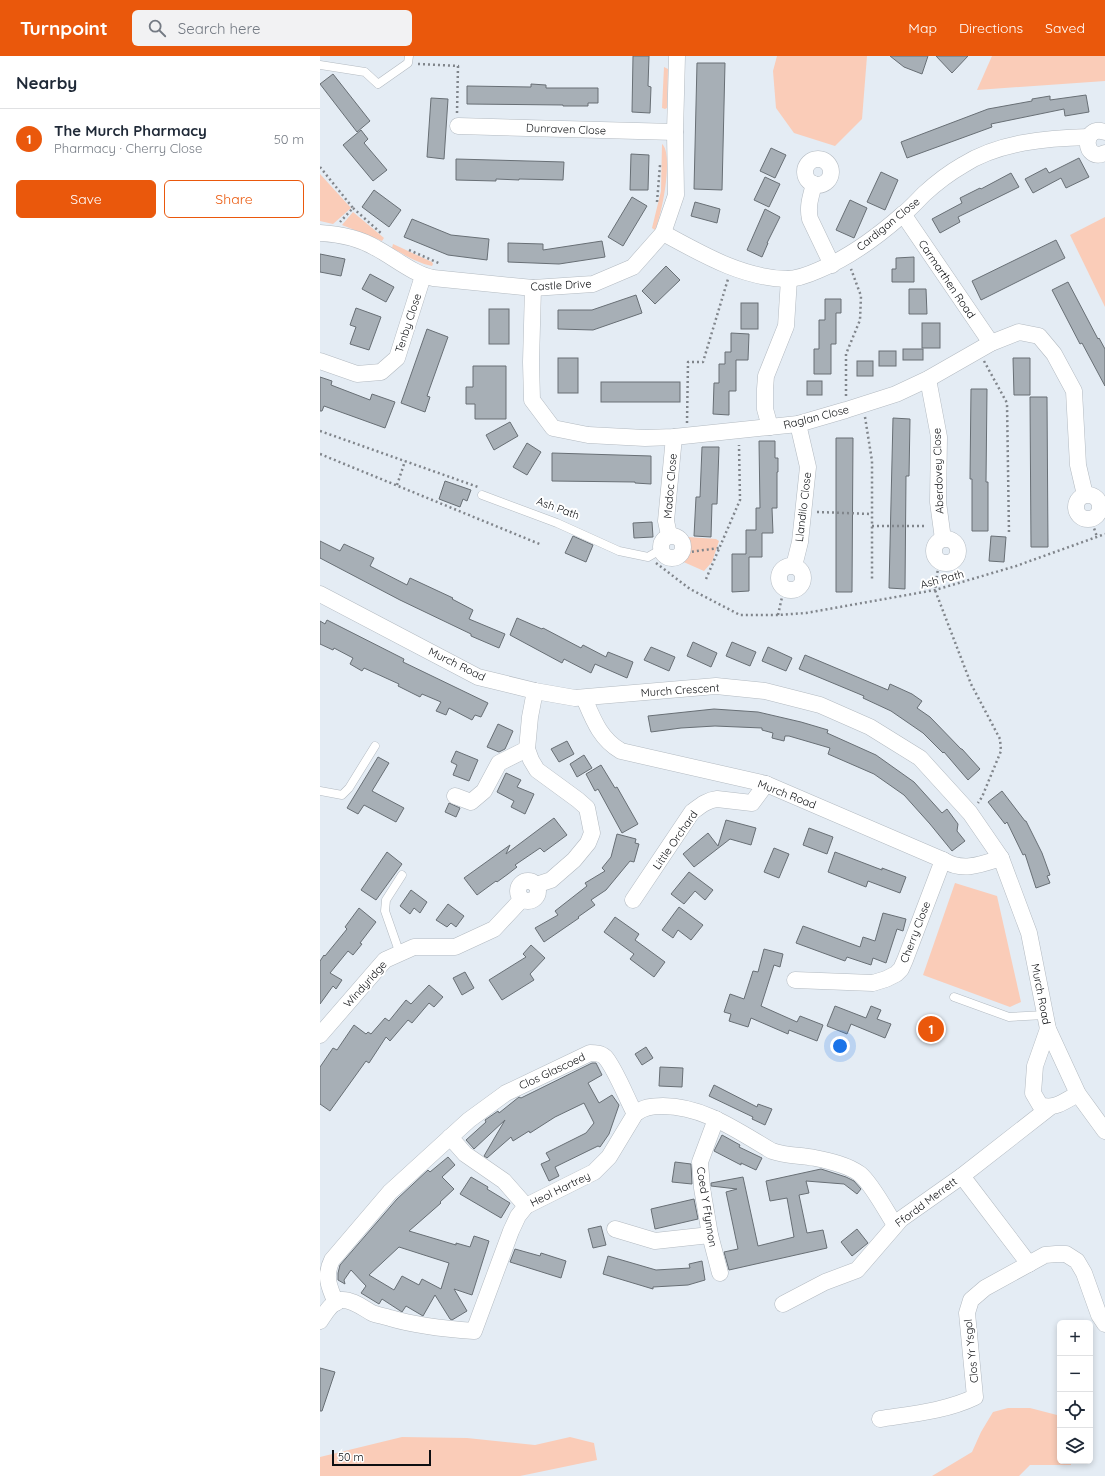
<!DOCTYPE html>
<meta charset="utf-8">
<style>
:root{--surface:#fff;--page:#f2f2f3;--text:#1f2937;--muted:#747a83;--line:#e0e1e3;--accent:#ea580c}
body{margin:0;font-family:Quicksand,sans-serif;background:var(--page);color:var(--text)}
.controls{position:absolute;right:12px;bottom:12px;display:grid;overflow:hidden;border-radius:6px;box-shadow:0 2px 6px #0003}
.controls button{width:36px;height:36px;display:grid;place-items:center;padding:0;border:0;border-bottom:1px solid var(--line);background:var(--surface);color:var(--text);font:20px sans-serif}
.scale{position:absolute;left:12px;bottom:10px;width:99px;box-sizing:border-box;padding-left:4px;border:2px solid #0d0f12;border-top:0;font-size:11px;line-height:14px;white-space:nowrap;color:#0d0f12;-webkit-text-stroke:3px #fff;paint-order:stroke}
.you{position:absolute;left:520px;top:990px;width:14px;height:14px;margin:-10px;border:3px solid #fff;border-radius:50%;background:#1a73e8;box-shadow:0 0 0 6px #1a73e833}
.badge{display:grid;place-items:center;width:26px;height:26px;border-radius:50%;background:var(--accent);color:#fff;font-size:13px;font-weight:700}
.pin{position:absolute;translate:-50% -50%;border:2px solid #fff;box-shadow:0 1px 4px #0006}
.list{margin:0;padding:0;list-style:none}
h2{display:flex;justify-content:space-between;align-items:center;height:52px;margin:0;padding:0 16px;font-size:17px}
h2 small{font-size:13px;font-weight:400;color:var(--muted)}
.list li{display:grid;grid-template-columns:26px 1fr auto;gap:12px;align-items:center;box-sizing:border-box;height:60px;padding:0 16px;border-top:1px solid var(--line)}
.list b{display:block;font-size:15px;white-space:nowrap}
.list p{margin:0;font-size:13px;white-space:nowrap;color:var(--muted)}
.list em{font-size:13px;font-style:normal;color:var(--muted)}
.actions{display:flex;gap:8px;padding:12px 16px}
.actions a{flex:1;padding:9px 0;border:1px solid var(--accent);border-radius:6px;text-align:center;font-size:14px;color:var(--accent)}
.actions .main{background:var(--accent);color:#fff}
.icon{flex:none;width:22px;height:22px;fill:none;stroke:currentColor;stroke-width:2;stroke-linecap:round;stroke-linejoin:round}
.map{position:relative;flex:none;width:785px;height:1420px;overflow:hidden}
header{display:flex;align-items:center;gap:24px;box-sizing:border-box;height:56px;padding:0 20px;background:var(--accent);color:#fff}
header strong{font-size:19px}
nav{display:flex;gap:22px;margin-inline-start:auto;font-size:14px}
.search{width:280px;height:36px;background:var(--page);display:flex;align-items:center;gap:10px;box-sizing:border-box;padding:0 14px;border-radius:6px;color:var(--muted);font-size:15px}
main{display:flex}
aside{flex:1;background:var(--surface)}
.map>svg:first-child{display:block}
.green{fill:#faccb8}
.building{fill:#a7afb6;stroke:#686f75;fill-rule:evenodd}
.lines{fill:none;stroke-linecap:round;stroke-linejoin:round}
.service-casing{stroke:#b3bac1;stroke-width:9}
.minor-casing{stroke:#b3bac1;stroke-width:17}
.path{stroke:#80858b;stroke-width:2.5;stroke-dasharray:2 3;stroke-linecap:butt}
.service{stroke:#fff;stroke-width:8}
.minor{stroke:#fff;stroke-width:16}
.labels{text-anchor:middle;stroke-width:4;stroke-linejoin:round;paint-order:stroke}
.street-label{font-size:11px;fill:#0d0f12;stroke:#fff}
</style>
<header>
<strong>Turnpoint</strong>
<div class="search"><svg class="icon" aria-label="search" viewBox="0 0 24 24"><circle cx="10" cy="10" r="6"/><path d="M15 15l6 6"/></svg>Search here</div>
<nav><a>Map</a><a>Directions</a><a>Saved</a></nav>
</header>
<main>
<aside>
<h2>Nearby<small></small></h2>
<ul class="list">
<li><span class="badge">1</span><div><b>The Murch Pharmacy</b><p>Pharmacy · Cherry Close</p></div><em>50 m</em></li>
</ul>
<div class="actions"><a class="main">Save</a><a>Share</a></div>
</aside>
<div class="map">
<svg width="785" height="1420" viewBox="0 0 785 1420">
<rect width="100%" height="100%" fill="#e4ecf4"/>
<g class="green">
<path d="M457 0H547L542 63 515 90 474 77 456 52 453 15Z"/>
<path d="M672 0H785V25L657 34Z"/>
<path d="M344 11 348 13 347 52 345 53 342 52Z"/>
<path d="M342 88C354 98 342 160 335 174L332 172 341 135Z"/>
<path d="M0 118 31 152 13 168 0 165Z"/>
<path d="M33 156 64 182 62 185 22 169Z"/>
<path d="M785 161V251L750 179Z"/>
<path d="M73 188 112 206 113 208 112 210C97 207 85 199 72 192Z"/>
<path d="M368 481 396 483 399 485 392 506 384 515 359 504 366 501C370 495 372 488 368 481Z"/>
<path d="M635 827 677 840 701 946 690 951 603 919Z"/>
<path d="M688 1352H710L737 1359 740 1365V1405H751V1409H710L699 1420H612L652 1396 661 1376 673 1356Z"/>
<path d="M82 1381 147 1382 215 1389 250 1381 274 1387 277 1404 200 1420H0V1401Z"/>
</g>
<g class="building">
<path d="M313 0H329L328 30 331 31 330 57 312 56Z"/>
<path d="M570 0H608L602 18 584 11Z"/>
<path d="M616 0H648L632 17Z"/>
<path d="M377 7H405L402 134 374 133Z"/>
<path d="M13 18 50 65 37 76 0 28Z"/>
<path d="M211 28 226 29V32H278V47H268V50H243V49L147 48V30L211 31Z"/>
<path d="M766 39 769 56 745 60 744 53 671 68 672 71 587 102 581 86 668 53 712 45V43L730 40V44Z"/>
<path d="M111 42 128 43 124 103 107 101Z"/>
<path d="M41 74 48 83 44 87 67 114 53 125 23 89Z"/>
<path d="M451 92 466 99 455 122 440 115Z"/>
<path d="M311 98 329 99 328 134H310Z"/>
<path d="M759 102 769 121 746 132 741 122 713 137 705 123 726 112 729 117Z"/>
<path d="M136 103 244 106 243 124 199 123V124L176 123V125L136 124Z"/>
<path d="M561 116 578 124 565 154 547 146Z"/>
<path d="M691 117 699 131 638 161 640 166 620 177 612 163 642 147 640 142 660 132 661 133Z"/>
<path d="M445 121 460 128 449 151 434 144Z"/>
<path d="M54 134 81 154 69 171 42 151Z"/>
<path d="M312 141 327 150 303 190 288 181Z"/>
<path d="M530 144 547 152 534 182 516 174Z"/>
<path d="M375 146 400 153 397 167 371 160Z"/>
<path d="M445 153 460 161 447 187H448L442 201 427 194Z"/>
<path d="M92 163 131 179 169 183 167 204 128 199 84 181Z"/>
<path d="M736 184 745 202 661 244 652 225Z"/>
<path d="M282 185 285 201 239 208 188 206V187L223 188V194Z"/>
<path d="M0 198 25 203 21 220 0 216Z"/>
<path d="M594 201V226H572V213H576V202Z"/>
<path d="M346 210 360 224 335 248 322 235Z"/>
<path d="M50 218 74 231 66 246 42 233Z"/>
<path d="M748 226 778 283 779 282 785 293V330L762 287 760 288 732 234Z"/>
<path d="M589 233H606L607 258H589Z"/>
<path d="M316 239 322 257 273 274 238 273V254H272Z"/>
<path d="M505 243H521V257H516V288H511V318H494V293H499V264H505Z"/>
<rect x="421" y="247" width="17" height="26"/>
<path d="M36 252 61 261 49 294 30 288 36 271 30 269Z"/>
<rect x="169" y="253" width="20" height="35"/>
<rect x="602" y="267" width="18" height="25"/>
<path d="M107 273 128 281 107 340 110 341 105 356 81 347Z"/>
<path d="M411 277 429 278 428 304H416V335H409V359L393 358 394 327H399V308H405V296H411Z"/>
<rect x="583" y="293" width="20" height="11"/>
<rect x="559" y="295" width="17" height="15"/>
<rect x="238" y="302" width="20" height="35"/>
<path d="M693 302H710V339H694Z"/>
<rect x="537" y="305" width="16" height="15"/>
<path d="M153 310H186V363H155V348H146V331H153Z"/>
<path d="M0 321 12 325 11 329 50 344 52 338 75 346 65 372 4 350 2 355H0Z"/>
<rect x="487" y="325" width="15" height="14"/>
<rect x="281" y="326" width="79" height="20"/>
<path d="M651 333H667L666 426H668V475H652V423H650Z"/>
<path d="M710 341H727L728 491H711Z"/>
<path d="M573 362 590 363 589 420H586L585 533 569 532Z"/>
<path d="M190 366 198 380 174 394 166 379Z"/>
<path d="M516 382H533L532 536H516Z"/>
<path d="M439 385H455V402H458V416H457V452H452L453 477H442V501H429V535L412 536V498H426V474H436V452H440Z"/>
<path d="M207 387 221 396 207 419 193 411Z"/>
<path d="M382 391H399L397 448H392L391 481 374 480 376 441H380Z"/>
<path d="M232 397 331 400V428L315 427V426L232 425Z"/>
<path d="M125 425 151 434 147 445 143 443 140 451 119 443Z"/>
<path d="M332 466 333 481 314 482 313 467Z"/>
<path d="M253 480 273 489 266 506 245 497Z"/>
<path d="M671 480 686 481 684 506 669 505Z"/>
<path d="M0 485 20 495 24 488 54 502 50 510 87 529 90 522 133 542 132 543 153 554 149 563 185 578 179 592 151 580V578L80 544 0 502Z"/>
<path d="M197 562 222 573 223 572 261 592 263 589 286 601 288 596 313 606 307 622 275 608 271 617 244 603 242 607 190 579Z"/>
<path d="M7 564 84 603 83 606 168 647 161 661 155 659 152 664 129 652 126 659 116 655 121 646 102 638 100 641 78 630 79 628 44 612 42 615 30 608 33 602 14 592 13 594 0 588V565L5 568Z"/>
<path d="M373 586 397 597 391 611 367 600Z"/>
<path d="M412 586 436 596 430 610 406 600Z"/>
<path d="M331 591 355 601 349 615 324 604Z"/>
<path d="M448 591 472 602 466 615 442 605Z"/>
<path d="M485 599 568 634 570 628 592 638 602 645 597 652 610 661 641 693H642L660 713 648 724 624 696 623 697 603 677 571 655 543 642 544 640 479 613Z"/>
<path d="M394 653 438 656 481 666 508 674 507 677 556 699 594 726 622 757 627 753 638 768 637 775 645 785 632 795 610 768 584 739 554 718 508 698 510 692 469 680H465L464 685 452 682 453 677 442 674V672L395 670 361 672 331 676 328 660Z"/>
<path d="M178 668 193 675 185 693 179 696 167 691Z"/>
<path d="M247 685 254 698 239 706 231 693Z"/>
<path d="M136 695 158 704 149 725 133 719 137 709 131 706Z"/>
<path d="M264 699 272 712 257 721 250 708Z"/>
<path d="M58 701 69 707 52 735 84 752 76 766 44 749 38 758 27 752Z"/>
<path d="M281 709 295 732 297 731 318 768 302 777 278 733 275 735 266 718Z"/>
<path d="M186 717 201 724 197 731 214 738 205 758 191 751 194 745 177 736Z"/>
<path d="M682 735 705 765H706L722 797 730 819 727 820 730 827 716 832 705 798 703 799 687 766 685 768 668 746Z"/>
<path d="M129 747 140 752 136 761 125 756Z"/>
<path d="M234 762 247 779 224 796 220 792 195 809 197 811 188 818 177 826 176 825 157 839 144 822 190 789 186 798Z"/>
<path d="M406 764 436 772 431 789 410 783 374 811 363 798 388 777 398 790Z"/>
<path d="M489 772 513 781 507 798 483 789Z"/>
<path d="M297 778 316 783 315 787 319 788 314 806 310 805 286 834 271 844 275 849 258 861 259 862 224 886 215 872 238 859 235 855 267 830 265 827 285 815 282 812 291 801Z"/>
<path d="M454 792 469 798 459 822 444 816Z"/>
<path d="M67 796 82 808 56 844 41 834Z"/>
<path d="M515 796 562 814V812L586 821 580 837 548 825 546 831 508 816Z"/>
<path d="M369 816 393 834 385 844 375 835 364 848 351 838Z"/>
<path d="M91 834 107 846 100 857 94 852 90 858 80 850Z"/>
<path d="M128 848 144 860 136 871 131 867 127 871 116 864Z"/>
<path d="M359 851 383 869 371 884 358 874 353 882 342 874Z"/>
<path d="M39 852 56 866 40 887 42 888 33 899 28 895 10 917 22 924 16 933 13 930 0 948V905L4 899 5 900 27 873 25 871Z"/>
<path d="M563 857 586 863 583 875 577 873 566 907 553 902 551 909 527 901 525 905 476 887 483 870 540 891 543 881 555 885Z"/>
<path d="M295 861 319 878 315 884 345 906 334 921 310 903 314 898 284 876Z"/>
<path d="M211 889 225 902 210 918 214 924 182 944 169 924 206 901 203 898Z"/>
<path d="M444 893 463 898 460 911 454 909 441 950 477 966 480 960 503 969 497 985 469 974 468 978 431 962 428 971 409 965 411 958 404 956 410 938 424 943 433 915 438 916Z"/>
<path d="M145 916 154 932 142 939 133 922Z"/>
<path d="M109 929 123 941 114 951 109 947 92 967 88 964 70 985 66 981 49 1007 46 1005 10 1055 0 1048V1011L13 992 17 994 34 969 46 978 48 976 51 978 65 962 69 965 86 944 91 948Z"/>
<path d="M515 950 546 962 551 950 561 954 557 963 571 968 565 982 531 968 527 978 507 970Z"/>
<path d="M326 991 333 1002 322 1009 315 998Z"/>
<path d="M272 1007H276L282 1019 268 1027 279 1047 292 1039 299 1049 289 1078 280 1091 278 1090 235 1111 239 1120 229 1125 221 1108 230 1104 226 1097 266 1077 274 1067 264 1047 235 1061 210 1077 209 1075 193 1085 191 1081 167 1102 164 1100 185 1064 154 1093 146 1084 166 1066 165 1064 178 1055 179 1057 199 1041 201 1042Z"/>
<path d="M340 1011 363 1012 362 1031 339 1030Z"/>
<path d="M394 1029 437 1051 438 1048 452 1053 445 1069 432 1063 433 1061 389 1040Z"/>
<path d="M402 1079 420 1089 419 1091 442 1102 436 1114 421 1107V1109L394 1095Z"/>
<path d="M128 1101 135 1109 122 1121 134 1133 120 1146 121 1147 89 1175 136 1189V1187L150 1191 154 1180 169 1185 152 1239 134 1233 147 1255 132 1264 130 1263 115 1239 103 1260 86 1250 82 1256 62 1243 59 1248 41 1237 46 1230 31 1214 24 1224 25 1228 18 1224V1217L20 1209 77 1143 108 1114 110 1116ZM79 1191 129 1207 121 1233 102 1223 99 1229 82 1220 74 1234 49 1219Z"/>
<path d="M355 1106 371 1108 372 1128 352 1126Z"/>
<path d="M501 1113 526 1121 534 1125 541 1133 537 1138 524 1128 486 1125 489 1137 479 1139 487 1177 503 1174 507 1192 409 1214 404 1196 418 1193 406 1136 417 1133 391 1130V1127L423 1121 438 1190 474 1181 467 1142 450 1145 446 1125Z"/>
<path d="M151 1121 168 1131 167 1133 190 1147 181 1162 140 1138Z"/>
<path d="M374 1143 378 1163 335 1173 331 1153Z"/>
<path d="M281 1170 286 1189 273 1192 268 1173Z"/>
<path d="M537 1173 548 1187 532 1200 521 1186Z"/>
<path d="M195 1193 220 1200 221 1197 246 1205 241 1222 190 1206Z"/>
<path d="M288 1200 336 1214 370 1212 369 1208 382 1205 385 1224 368 1229 333 1231V1233L283 1218Z"/>
<path d="M0 1312 15 1316 2 1355H0Z"/>
</g>
<g class="lines">
<g class="service-casing">
<g id="service">
<path d="M0 9 45 16 58 28 88 7 89 0"/>
<path d="M162 439 237 467 299 495 328 501 340 494"/>
<path d="M0 735 22 739 29 732 55 690"/>
<path d="M80 898 65 855 66 844 82 819"/>
<path d="M634 941 689 961 725 959"/>
</g>
</g>
<g class="minor-casing">
<g id="minor">
<path d="M138 70 355 76"/>
<path d="M785 76C761 68 763 107 785 97"/>
<circle cx="498" cy="116" r="13"/>
<path d="M494 128C491 140 487 150 490 163L512 209"/>
<path d="M583 158 671 287"/>
<path d="M0 177C19 178 39 182 56 192 75 202 93 218 113 222L213 232 273 228 313 211 343 177 356 139 355 76 357 0"/>
<path d="M343 177C382 198 422 222 467 223 477 223 490 218 499 214 530 201 557 181 582 159 590 153 597 145 604 138 616 127 629 117 643 109 679 86 727 82 769 81"/>
<path d="M213 232 211 306 212 344 233 372 268 379 325 382 354 381 478 368 526 354 576 338 608 323 671 287 699 276 719 280 734 298 754 335 758 409 765 439"/>
<path d="M0 305 37 318 61 316 77 302 103 220"/>
<path d="M608 323 619 381 618 446 623 483"/>
<path d="M450 371 445 353V333L446 320 466 270 469 223"/>
<circle cx="768" cy="451" r="12"/>
<path d="M349 479 346 465 354 381"/>
<circle cx="352" cy="491" r="11"/>
<circle cx="626" cy="495" r="12"/>
<path d="M474 510 480 486 488 411 478 368"/>
<circle cx="471" cy="522" r="12"/>
<path d="M0 538 158 621 215 635 255 642 396 630 445 635 500 649 550 671 600 702 650 757 681 802 709 877 728 973 758 1038 785 1075"/>
<path d="M215 635 210 661 207 693 211 704 217 714 258 744 267 752 272 777 268 787 254 804 231 824 216 829"/>
<path d="M264 642C273 663 280 683 301 695L446 728 623 804C642 816 660 809 681 802"/>
<path d="M135 740 151 746 164 735 179 707 207 693"/>
<circle cx="208" cy="835" r="10"/>
<path d="M313 844 372 756C380 750 387 744 397 743L432 747 446 728"/>
<path d="M475 924 553 927 566 923 576 918 581 913 585 904 623 804"/>
<path d="M728 973 715 1010 713 1037 720 1049C735 1054 744 1045 758 1038"/>
<path d="M0 979 65 904 94 891H135L174 873 202 843"/>
<path d="M396 1063 380 1106 382 1132 390 1179 400 1217"/>
<path d="M130 1081 145 1098 184 1125 206 1150"/>
<path d="M642 1120 709 1208"/>
<path d="M295 1173 335 1185 390 1179"/>
<path d="M16 1247C9 1231 4 1220 12 1204L70 1136 149 1064 186 1037 270 997C275 997 281 997 285 1001 295 1012 307 1043 315 1058"/>
<path d="M463 1248 505 1226 537 1214 581 1163 642 1120 729 1052"/>
<path d="M0 1265C5 1258 11 1246 21 1244 32 1243 43 1252 52 1257 57 1259 64 1260 70 1262 97 1270 126 1273 154 1275L191 1175 198 1160 206 1150 274 1116 289 1101 315 1058C323 1051 332 1050 343 1050 384 1050 419 1076 452 1095 466 1100 480 1099 495 1102 510 1105 528 1109 540 1118 552 1128 566 1155 575 1169"/>
<path d="M560 1363C592 1358 626 1355 655 1341L647 1257 651 1244 665 1232 725 1199 736 1198H746L757 1205 764 1217 779 1259 785 1268"/>
</g>
</g>
<g class="path">
<path d="M98 8 138 10 137 57"/>
<path d="M0 111 33 152 20 166"/>
<path d="M337 146 340 109"/>
<path d="M33 152 62 178"/>
<path d="M89 194 121 208"/>
<path d="M664 305 687 347 689 478"/>
<path d="M526 340V298L540 264 541 240 531 213"/>
<path d="M545 361 552 405V523"/>
<path d="M367 367 368 306H383L408 223"/>
<path d="M0 375 158 431"/>
<path d="M0 398 222 489"/>
<path d="M77 429 85 405"/>
<path d="M497 456 552 458"/>
<path d="M771 463 777 481"/>
<path d="M552 470H607"/>
<path d="M362 497 399 492"/>
<path d="M619 505 615 534 651 628 680 683 681 695 662 741 658 747"/>
<path d="M336 507 370 533 420 559H458L486 557 615 534 696 510 785 478"/>
<path d="M386 523 420 444 419 389"/>
<path d="M458 559 464 532"/>
</g>
<use href="#service" class="service"/>
<use href="#minor" class="minor"/>
</g>
<g class="labels">
<g class="street-label">
<text transform="translate(246 73) rotate(2)" y="4">Dunraven Close</text>
<text transform="translate(568 168) rotate(-39)" y="4">Cardigan Close</text>
<text transform="translate(627 223) rotate(56)" y="4">Carmarthen Road</text>
<text transform="translate(241 229) rotate(-3)" y="4">Castle Drive</text>
<text transform="translate(88 267) rotate(-72)" y="4">Tenby Close</text>
<text transform="translate(496 361) rotate(-14)" y="4">Raglan Close</text>
<text transform="translate(618 415) rotate(-92)" y="4">Aberdovey Close</text>
<text transform="translate(350 430) rotate(-85)" y="4">Madoc Close</text>
<text transform="translate(483 451) rotate(-83)" y="4">Llandilo Close</text>
<text transform="translate(238 452) rotate(20)" y="4">Ash Path</text>
<text transform="translate(622 523) rotate(-15)" y="4">Ash Path</text>
<text transform="translate(137 608) rotate(26)" y="4">Murch Road</text>
<text transform="translate(360 634) rotate(-4)" y="4">Murch Crescent</text>
<text transform="translate(467 738) rotate(21)" y="4">Murch Road</text>
<text transform="translate(355 784) rotate(-55)" y="4">Little Orchard</text>
<text transform="translate(595 876) rotate(-69)" y="4">Cherry Close</text>
<text transform="translate(45 928) rotate(-48)" y="4">Windyridge</text>
<text transform="translate(721 938) rotate(79)" y="4">Murch Road</text>
<text transform="translate(232 1015) rotate(-25)" y="4">Clos Glascoed</text>
<text transform="translate(240 1133) rotate(-26)" y="4">Heol Hartrey</text>
<text transform="translate(606 1146) rotate(-37)" y="4">Ffordd Merrett</text>
<text transform="translate(387 1151) rotate(81)" y="4">Coed Y Ffynnon</text>
<text transform="translate(651 1295) rotate(-96)" y="4">Clos Yr Ysgol</text>
</g>
</g>
</svg>
<div class="controls">
<button>+</button>
<button>−</button>
<button><svg class="icon" aria-label="locate" viewBox="0 0 24 24"><circle cx="12" cy="12" r="6"/><path d="M12 2v4M12 18v4M2 12h4M18 12h4"/></svg></button>
<button><svg class="icon" aria-label="layers" viewBox="0 0 24 24"><path d="M12 4l9 5-9 5-9-5zM3 14l9 5 9-5"/></svg></button>
</div>
<div class="scale">50 m</div>
<div class="you"></div>
<div class="pin badge" style="left:611px;top:973px">1</div>
</div>
</main>
